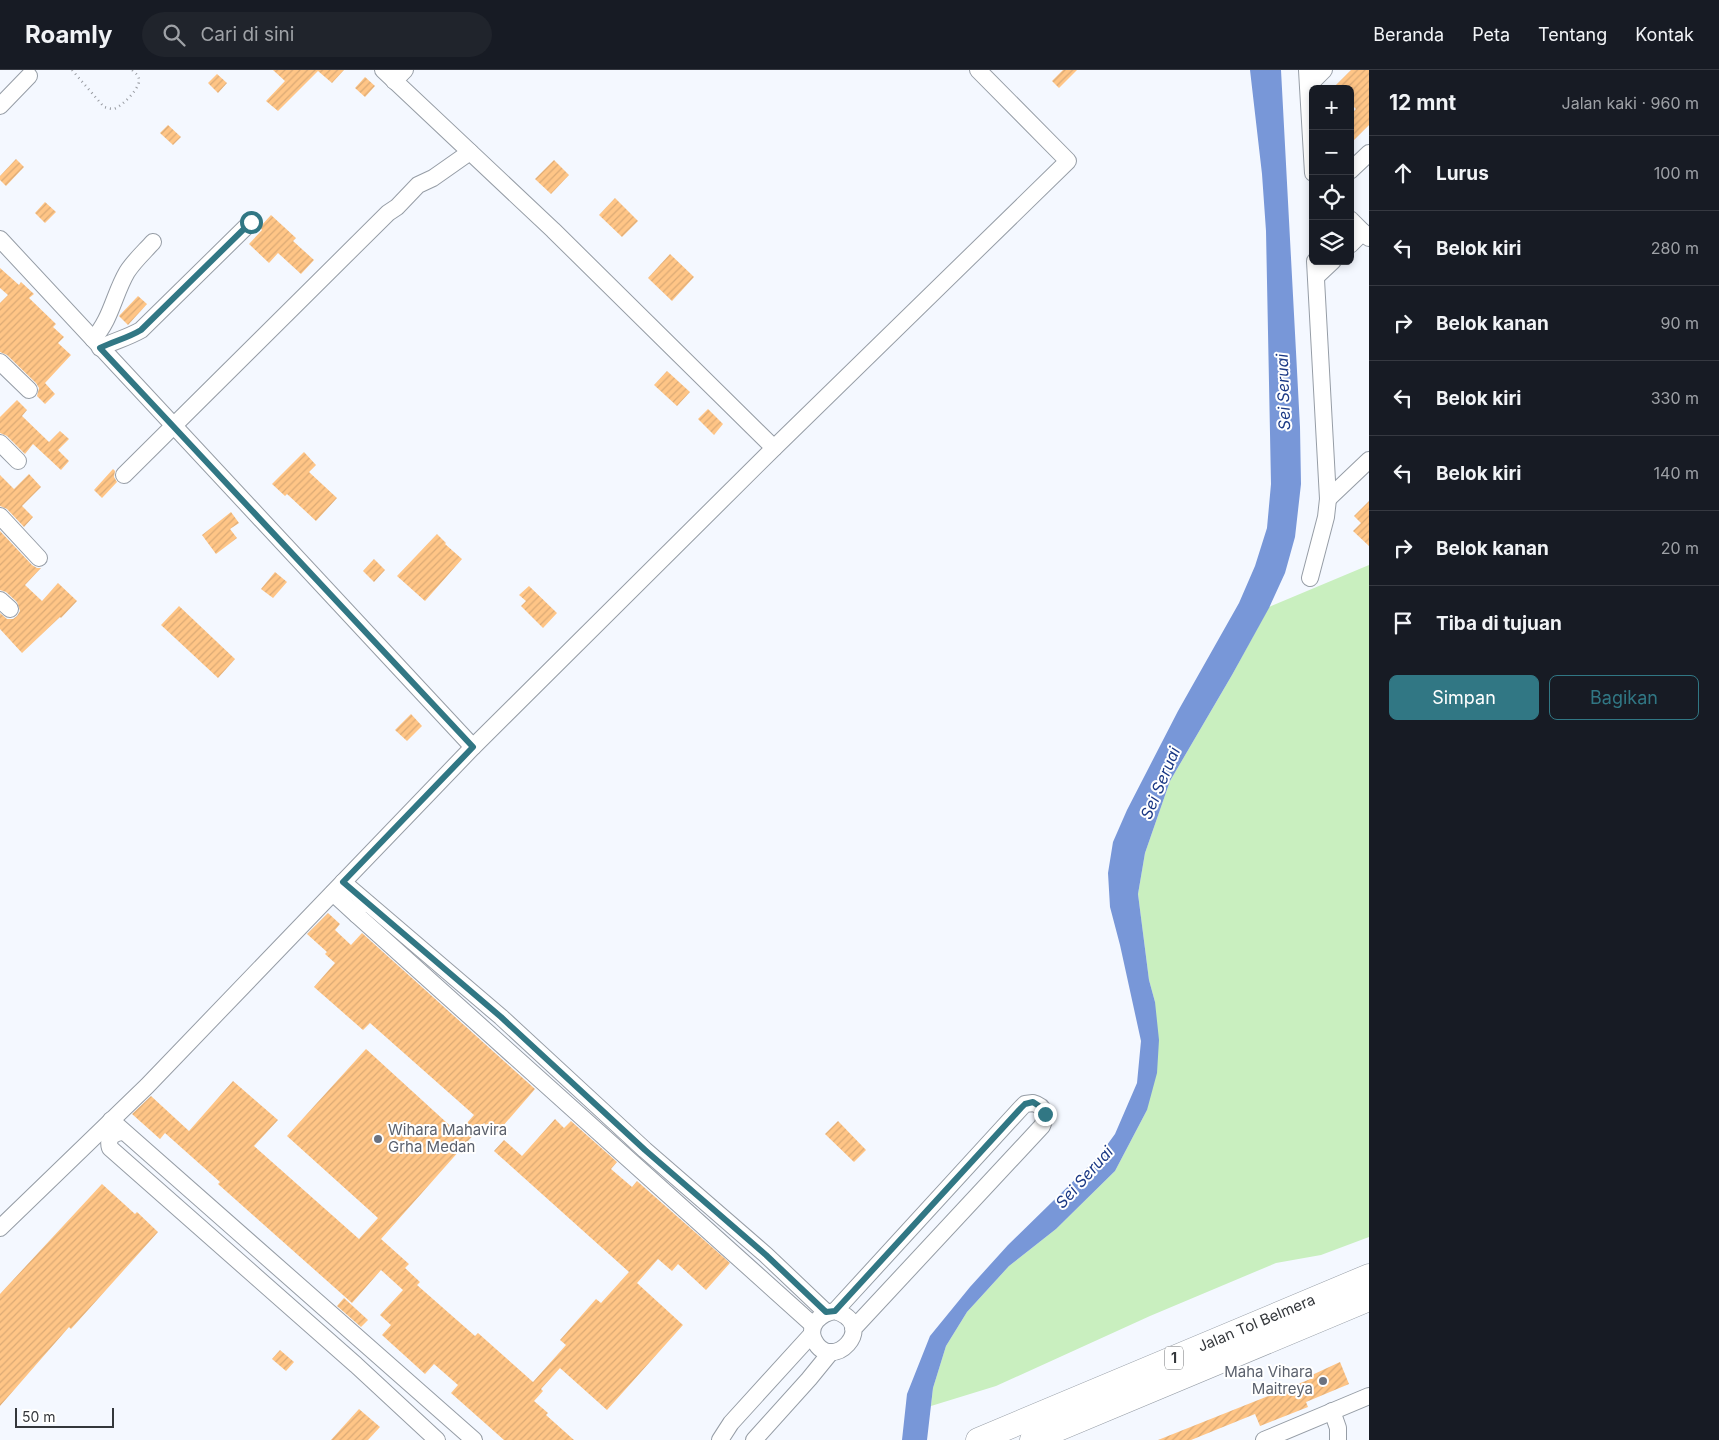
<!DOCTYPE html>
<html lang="id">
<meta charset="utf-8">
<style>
:root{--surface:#171b24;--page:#20242c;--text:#f1f3f6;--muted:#9ea1a6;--line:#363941;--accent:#317784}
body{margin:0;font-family:Inter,sans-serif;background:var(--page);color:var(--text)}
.controls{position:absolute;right:15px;top:15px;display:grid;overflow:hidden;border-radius:8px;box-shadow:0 2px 8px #0003}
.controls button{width:45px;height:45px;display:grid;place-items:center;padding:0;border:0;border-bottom:1px solid var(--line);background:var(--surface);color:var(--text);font:25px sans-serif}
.scale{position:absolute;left:15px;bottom:12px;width:99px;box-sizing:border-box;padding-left:5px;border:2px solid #34373b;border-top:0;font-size:14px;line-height:18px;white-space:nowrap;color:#34373b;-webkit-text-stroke:4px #fff;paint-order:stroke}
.stop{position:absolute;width:15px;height:15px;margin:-11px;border:4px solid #317784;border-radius:50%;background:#fff}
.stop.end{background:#317784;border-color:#fff;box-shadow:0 1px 5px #0008}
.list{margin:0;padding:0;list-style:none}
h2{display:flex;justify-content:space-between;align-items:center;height:65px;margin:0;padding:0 20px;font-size:21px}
h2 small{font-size:16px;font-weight:400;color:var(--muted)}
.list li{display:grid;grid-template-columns:32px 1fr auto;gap:15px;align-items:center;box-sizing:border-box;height:75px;padding:0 20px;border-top:1px solid var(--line)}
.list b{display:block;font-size:19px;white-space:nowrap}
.list em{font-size:16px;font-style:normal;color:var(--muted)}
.actions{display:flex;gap:10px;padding:15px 20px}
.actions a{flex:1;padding:11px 0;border:1px solid var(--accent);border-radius:8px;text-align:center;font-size:18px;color:var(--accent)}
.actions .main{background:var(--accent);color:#fff}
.icon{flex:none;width:28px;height:28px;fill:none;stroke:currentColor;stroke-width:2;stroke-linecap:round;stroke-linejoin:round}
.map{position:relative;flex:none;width:1369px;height:1370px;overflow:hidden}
header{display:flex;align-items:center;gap:30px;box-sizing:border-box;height:70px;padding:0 25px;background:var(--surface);border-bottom:1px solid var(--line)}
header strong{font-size:24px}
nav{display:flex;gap:28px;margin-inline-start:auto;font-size:18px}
.search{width:350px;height:45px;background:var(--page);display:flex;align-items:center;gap:12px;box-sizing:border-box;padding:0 18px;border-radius:28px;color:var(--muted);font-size:19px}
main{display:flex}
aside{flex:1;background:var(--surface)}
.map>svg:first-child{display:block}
.green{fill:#c9efbf}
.water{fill:#7897d8}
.building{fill:url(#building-hatch)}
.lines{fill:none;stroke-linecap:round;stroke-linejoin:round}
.minor-casing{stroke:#969da6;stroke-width:18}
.highway-casing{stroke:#969da6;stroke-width:25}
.path{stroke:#989ba1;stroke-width:2.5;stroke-dasharray:1 4;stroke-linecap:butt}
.minor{stroke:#fff;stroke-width:16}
.highway{stroke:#fff;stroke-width:24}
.route{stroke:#317784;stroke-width:6}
.worship-dot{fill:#6b7280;stroke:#fff;stroke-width:2}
.labels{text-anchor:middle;stroke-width:4;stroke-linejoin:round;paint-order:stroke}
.shield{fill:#fff;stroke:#717376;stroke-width:1}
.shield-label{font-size:14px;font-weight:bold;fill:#34373b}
.worship-label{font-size:15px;fill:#5b616d;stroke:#fff;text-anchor:start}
.street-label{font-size:15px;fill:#34373b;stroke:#fff}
.water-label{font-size:16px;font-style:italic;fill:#1b3985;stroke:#fff}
</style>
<header>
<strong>Roamly</strong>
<div class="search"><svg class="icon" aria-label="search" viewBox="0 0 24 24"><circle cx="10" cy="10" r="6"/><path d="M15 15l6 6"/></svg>Cari di sini</div>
<nav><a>Beranda</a><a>Peta</a><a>Tentang</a><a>Kontak</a></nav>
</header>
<main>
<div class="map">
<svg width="1369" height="1370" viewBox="0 0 1369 1370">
<defs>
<pattern id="building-hatch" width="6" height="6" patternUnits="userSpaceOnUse" patternTransform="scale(1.25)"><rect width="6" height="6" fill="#ffc586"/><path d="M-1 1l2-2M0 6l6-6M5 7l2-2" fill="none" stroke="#dbaa75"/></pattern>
</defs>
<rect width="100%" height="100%" fill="#f4f8ff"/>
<path class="green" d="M1369 495V1167L1321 1185 1276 1193 1150 1246 996 1316 931 1336 933 1318 946 1276 967 1242 1009 1196 1056 1159 1115 1101 1147 1040 1155 932 1149 910 1138 824 1145 783 1170 711 1232 605 1269 537Z"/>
<path class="water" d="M1250 0H1281L1300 357 1301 414 1295 467 1285 503 1269 538 1232 605 1170 711 1145 783 1138 824 1149 910 1155 932 1159 970 1157 1003 1147 1040 1115 1101 1056 1159 1009 1196 967 1242 946 1276 933 1318 927 1370H902L907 1324 930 1266 970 1217 1008 1175 1099 1086 1115 1064 1137 1013 1141 971 1120 875 1110 837 1108 803 1113 772 1127 740 1178 641 1239 533 1255 496 1267 458 1271 414 1266 161 1262 104Z"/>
<g class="building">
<path d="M273 0H344L332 13 318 1 278 41 266 31 285 11Z"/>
<path d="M1063 0H1077L1059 18 1052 11Z"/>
<path d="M1351 0H1369V55L1350 74V45L1356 39 1350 33V19H1332Z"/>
<path d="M217 4 227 13 218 23 208 13Z"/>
<path d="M365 7 375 16 365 27 355 18Z"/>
<path d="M168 55 181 67 173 75 160 63Z"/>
<path d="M16 89 24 97 6 116 0 110V106Z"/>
<path d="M554 90 569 105 551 124 535 109Z"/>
<path d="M615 128 638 151 622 167 599 145Z"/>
<path d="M45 132 56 142 45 153 35 143Z"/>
<path d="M271 145 296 168 293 171 314 190 301 204 278 183 269 193 249 174 262 160 260 157Z"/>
<path d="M670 184 694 207 672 231 648 208Z"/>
<path d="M0 198 19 215 21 212 34 224 29 228 56 254 53 257 64 267 58 273 71 285 45 313 55 324 45 334 37 326 39 318 36 313 7 285 0 282V233L8 225 0 218Z"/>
<path d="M138 226 147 234 128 255 119 246Z"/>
<path d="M667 301 690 322 677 336 654 315Z"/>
<path d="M17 330 27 340 22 346 49 372 60 361 69 369 58 380 69 391 61 400 33 374 25 384 7 366 0 363V347Z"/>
<path d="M708 339 723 354 714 365 698 349Z"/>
<path d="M304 382 316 395 309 402 337 428 316 451 287 424 285 426 272 414Z"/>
<path d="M113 399 115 401 114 407 117 412 102 428 94 420Z"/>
<path d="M29 404 41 417 22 436 33 447 24 457 7 439 0 436V405L14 419Z"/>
<path d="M1369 431V476L1353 461 1361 453 1354 446Z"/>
<path d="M231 442 239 453 230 459 237 468 216 484 202 465Z"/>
<path d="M0 461 32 495 37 498H41L25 515 42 531 58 513 77 531 61 548 60 547 22 583 0 559V543L7 549H13L17 546 20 541 17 532 6 522 0 520Z"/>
<path d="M437 464 446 473 445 474 462 489 425 531 397 506Z"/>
<path d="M374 489 385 500 374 512 363 501Z"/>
<path d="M275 502 287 512 273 528 261 519Z"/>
<path d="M529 516 557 543 543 558 521 536 526 531 519 525Z"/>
<path d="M179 536 235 589 218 608 161 555Z"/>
<path d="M411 644 422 656 407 671 395 660Z"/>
<path d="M328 843 340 854 335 860 351 875 362 863 535 1019 496 1064 484 1053 381 1169 409 1194 405 1198 420 1212 417 1215 475 1266 478 1263 533 1312 566 1275 560 1270 596 1229 601 1233 629 1202 494 1081 504 1070 522 1086 555 1049 564 1058 571 1051 617 1092 611 1099 632 1117 637 1111 730 1193 706 1220 678 1194 672 1201 658 1189 637 1213 683 1255 607 1340 560 1298 541 1319 543 1321 534 1331 548 1343 546 1345 574 1370H504L451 1323 458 1315 434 1294 425 1304 382 1265 391 1255 380 1245 403 1220 381 1200 352 1233 218 1114 220 1112 165 1063 160 1069 132 1044 151 1026 189 1061 233 1011 278 1050 254 1076 359 1169 378 1148 287 1066 366 979 458 1063 474 1045 370 953 363 960 314 917 335 893 325 884 327 882 307 864Z"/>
<path d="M838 1051 866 1080 854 1092 825 1064Z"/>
<path d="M102 1114 135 1144 137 1142 158 1162 71 1259 69 1257 0 1336V1224Z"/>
<path d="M344 1228 368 1250 361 1257 337 1236Z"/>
<path d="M280 1280 294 1292 286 1301 272 1289Z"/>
<path d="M1340 1292 1349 1314 1306 1332 1308 1337 1260 1356 1255 1344 1191 1370H1158L1313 1308 1312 1305Z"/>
<path d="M359 1339 380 1357 368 1370H331Z"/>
</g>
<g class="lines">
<g class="minor-casing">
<g id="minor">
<path d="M383 0 553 160 774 378"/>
<path d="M1307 0 1313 103"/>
<path d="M394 11 405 0"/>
<path d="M1308 16 1324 0"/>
<path d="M0 36 29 6"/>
<path d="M1350 101 1369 83"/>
<path d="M1350 149 1369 168"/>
<path d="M0 169 473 677"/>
<path d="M1350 175 1363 162"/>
<path d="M1316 207 1333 191"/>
<path d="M93 269C111 250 114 224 127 202 134 191 144 182 153 172"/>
<path d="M100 278C114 271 127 268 141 260L251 152"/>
<path d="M0 292 29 320"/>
<path d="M0 373 18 391"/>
<path d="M124 405 388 143 397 137 418 115 433 108 470 82"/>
<path d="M1328 429 1369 390"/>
<path d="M0 446 39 488"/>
<path d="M1310 508 1326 447 1328 429 1315 191"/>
<path d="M0 530 10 539"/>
<path d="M343 812 501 947 645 1080 766 1185 826 1242"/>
<path d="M333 823 357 845"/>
<path d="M368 834 363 833 356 841 357 845 813 1255"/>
<path d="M111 1050 474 1370"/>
<path d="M122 1062C113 1063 107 1068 110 1078L356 1295 437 1370"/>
<path d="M0 1158 147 1016 473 677 774 378 1068 91 978 0"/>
<path d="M835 1241C880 1255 831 1305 814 1270 807 1255 821 1243 835 1241L1021 1038 1025 1034 1033 1033C1045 1036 1047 1045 1042 1056L853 1259"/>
<path d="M1332 1341 1338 1358V1370"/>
<path d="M720 1370 731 1353 812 1264"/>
<path d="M754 1370 809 1309 831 1282"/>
<path d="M1264 1370 1369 1326"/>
</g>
</g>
<g class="highway-casing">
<g id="highway">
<path id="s1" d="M978 1370 1369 1206"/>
<path d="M1032 1370 1369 1229"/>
</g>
</g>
<path class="path" d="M72 0 104 37C108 38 112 40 116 38 123 35 140 18 139 10 139 5 135 3 132 0"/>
<use href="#minor" class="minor"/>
<use href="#highway" class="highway"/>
</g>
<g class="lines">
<path class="route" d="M251 152 141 260C128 268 114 271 100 278L473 677 343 812 501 947 645 1080 766 1185 826 1242 835 1241 1021 1038 1025 1034 1033 1032 1042 1038 1045 1044"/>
</g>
<g class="worship-dot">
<circle cx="378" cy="1069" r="5"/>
<circle cx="1323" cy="1311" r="5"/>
</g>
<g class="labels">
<rect class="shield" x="1165" y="1276.5" width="18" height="23" rx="4"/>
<g class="shield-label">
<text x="1174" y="1293">1</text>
</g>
<g class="worship-label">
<text x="388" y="1065">Wihara Mahavira<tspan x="388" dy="17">Grha Medan</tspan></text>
<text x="1313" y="1307" text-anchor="end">Maha Vihara<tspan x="1313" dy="17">Maitreya</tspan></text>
</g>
<g class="street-label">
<text dy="5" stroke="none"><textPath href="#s1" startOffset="302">Jalan Tol Belmera</textPath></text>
</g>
<g class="water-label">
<text transform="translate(1283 322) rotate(-92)" y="6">Sei Seruai</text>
<text transform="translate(1160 713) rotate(-67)" y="6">Sei Seruai</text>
<text transform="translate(1084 1107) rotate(-48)" y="6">Sei Seruai</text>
</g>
</g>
</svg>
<div class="controls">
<button>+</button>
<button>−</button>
<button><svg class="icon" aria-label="locate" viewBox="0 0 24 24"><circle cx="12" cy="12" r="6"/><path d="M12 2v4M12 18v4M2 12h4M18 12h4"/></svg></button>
<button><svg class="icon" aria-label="layers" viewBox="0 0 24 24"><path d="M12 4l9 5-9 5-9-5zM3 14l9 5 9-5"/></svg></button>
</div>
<div class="scale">50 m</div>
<div class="stop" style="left:251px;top:152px"></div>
<div class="stop end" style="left:1045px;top:1044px"></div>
</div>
<aside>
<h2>12 mnt<small>Jalan kaki · 960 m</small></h2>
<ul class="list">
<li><svg class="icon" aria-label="ahead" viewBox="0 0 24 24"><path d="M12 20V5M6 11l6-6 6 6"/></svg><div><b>Lurus</b></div><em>100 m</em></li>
<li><svg class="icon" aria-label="left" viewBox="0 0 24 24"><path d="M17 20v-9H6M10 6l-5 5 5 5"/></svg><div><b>Belok kiri</b></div><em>280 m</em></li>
<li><svg class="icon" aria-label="right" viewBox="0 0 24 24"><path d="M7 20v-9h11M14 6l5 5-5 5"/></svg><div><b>Belok kanan</b></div><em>90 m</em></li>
<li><svg class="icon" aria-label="left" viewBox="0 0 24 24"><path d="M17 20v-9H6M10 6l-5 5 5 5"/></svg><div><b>Belok kiri</b></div><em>330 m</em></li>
<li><svg class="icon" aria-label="left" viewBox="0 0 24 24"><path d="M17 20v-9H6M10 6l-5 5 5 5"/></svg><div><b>Belok kiri</b></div><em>140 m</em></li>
<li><svg class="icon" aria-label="right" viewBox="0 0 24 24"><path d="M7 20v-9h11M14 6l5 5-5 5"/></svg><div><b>Belok kanan</b></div><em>20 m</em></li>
<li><svg class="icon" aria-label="arrive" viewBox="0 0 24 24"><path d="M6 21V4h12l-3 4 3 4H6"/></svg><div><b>Tiba di tujuan</b></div></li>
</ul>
<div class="actions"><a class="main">Simpan</a><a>Bagikan</a></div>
</aside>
</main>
